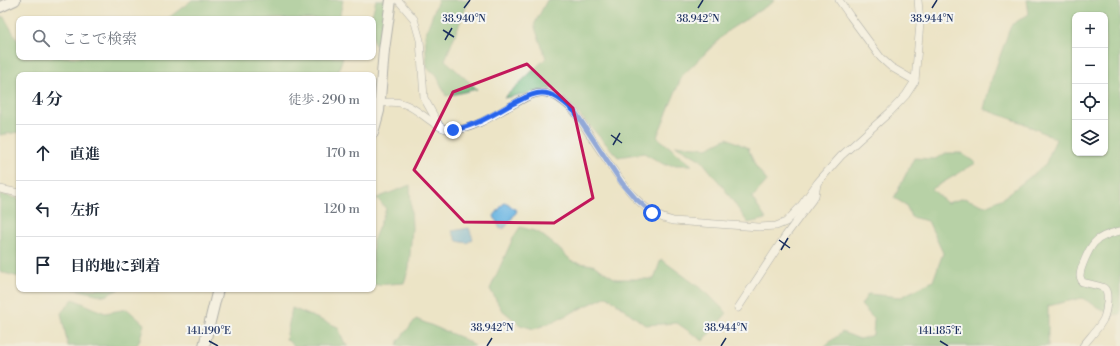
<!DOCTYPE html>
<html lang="ja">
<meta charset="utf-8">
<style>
:root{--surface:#fff;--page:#f2f2f3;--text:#1f2937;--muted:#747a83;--line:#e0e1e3}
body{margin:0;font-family:"Libre Bodoni","Noto Serif JP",serif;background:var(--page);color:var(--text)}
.controls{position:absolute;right:12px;top:12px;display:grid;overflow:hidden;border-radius:8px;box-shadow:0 1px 3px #0004}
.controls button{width:36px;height:36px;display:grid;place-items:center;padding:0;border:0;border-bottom:1px solid var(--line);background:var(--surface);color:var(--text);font:20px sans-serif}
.stop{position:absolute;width:12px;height:12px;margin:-9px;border:3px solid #2563eb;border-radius:50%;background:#fff}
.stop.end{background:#2563eb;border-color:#fff;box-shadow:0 1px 4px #0008}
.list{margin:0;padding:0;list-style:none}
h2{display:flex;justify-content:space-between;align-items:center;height:52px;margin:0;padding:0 16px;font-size:17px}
h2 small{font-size:13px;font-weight:400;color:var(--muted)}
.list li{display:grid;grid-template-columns:26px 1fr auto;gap:12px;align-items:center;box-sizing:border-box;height:56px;padding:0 16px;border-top:1px solid var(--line)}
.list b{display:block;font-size:15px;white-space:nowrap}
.list em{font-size:13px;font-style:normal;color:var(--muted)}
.icon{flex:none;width:22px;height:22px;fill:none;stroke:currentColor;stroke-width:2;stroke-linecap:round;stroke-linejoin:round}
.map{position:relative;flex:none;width:1120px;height:346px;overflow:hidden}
.search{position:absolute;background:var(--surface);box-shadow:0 1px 3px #0004;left:16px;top:16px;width:360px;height:44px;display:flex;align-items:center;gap:10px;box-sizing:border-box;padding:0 14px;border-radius:8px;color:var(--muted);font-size:15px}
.panel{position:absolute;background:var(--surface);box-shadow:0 1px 3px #0004;left:16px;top:72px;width:360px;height:220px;border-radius:8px}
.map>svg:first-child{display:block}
.forest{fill:#76ba7e;stroke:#48746e;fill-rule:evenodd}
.water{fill:#68b4e1;stroke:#4272a0}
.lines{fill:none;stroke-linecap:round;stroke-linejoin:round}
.street-casing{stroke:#646e82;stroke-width:8}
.secondary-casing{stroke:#646e82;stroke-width:12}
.street{stroke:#fff;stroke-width:7}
.secondary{stroke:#fff;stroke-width:10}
.route{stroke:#2563eb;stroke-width:5}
.marked{fill:none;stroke:#c2185b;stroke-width:3;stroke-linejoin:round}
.ticks{fill:none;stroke:#1b2f5e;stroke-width:1.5}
.ticks-label{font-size:10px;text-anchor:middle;fill:#1b2f5e;stroke:#f6f6f2;stroke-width:4;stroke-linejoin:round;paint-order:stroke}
</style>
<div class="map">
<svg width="1120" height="346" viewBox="0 0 1120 346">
<rect width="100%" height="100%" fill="#f6f6f2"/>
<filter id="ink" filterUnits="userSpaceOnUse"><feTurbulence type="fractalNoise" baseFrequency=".025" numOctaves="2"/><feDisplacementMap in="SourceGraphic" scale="8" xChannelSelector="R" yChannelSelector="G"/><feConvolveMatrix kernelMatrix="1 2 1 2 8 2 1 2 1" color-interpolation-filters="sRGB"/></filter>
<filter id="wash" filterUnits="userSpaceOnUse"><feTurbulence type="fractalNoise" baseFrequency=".012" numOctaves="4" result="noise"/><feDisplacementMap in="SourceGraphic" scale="16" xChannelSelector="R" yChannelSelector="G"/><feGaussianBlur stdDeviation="0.9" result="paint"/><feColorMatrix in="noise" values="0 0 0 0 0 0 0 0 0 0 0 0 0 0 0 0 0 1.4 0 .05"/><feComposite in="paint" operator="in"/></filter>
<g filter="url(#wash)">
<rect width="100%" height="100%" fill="#ece4c6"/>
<g class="forest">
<path d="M192 0H343L339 19H167Z"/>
<path d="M376 0H387L379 45H375L373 42V19H371Z"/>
<path d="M438 0H469L445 60 477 89 446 96 436 74 427 68 425 35Z"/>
<path d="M547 0H775L773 2 729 30 682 76 657 137 692 165H665L644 153 618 157 555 88 504 98 546 58 534 25Z"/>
<path d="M1027 0H1120V314L1112 315 1082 298 1048 306V346H825L842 332 860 339 873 335 874 319 861 305 868 294 901 297 933 281 943 253 928 221 911 217 906 205 894 198 914 158 935 159 946 153H961L976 163 932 189 947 203 964 198 985 206 1003 198 1045 165 1056 139 1023 123 984 109 991 81 1011 25 1029 14ZM1075 15H1105V153H1075Z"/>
<path d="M0 17H4L19 43V57H343L337 75H19V132L0 135Z"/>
<path d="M727 138 748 148 755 165 767 181 752 198 766 219 748 223 723 187 701 160 675 145 707 148Z"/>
<path d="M410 185 412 228 409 268 404 283 375 285 373 283V241L386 209 377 198Z"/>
<path d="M0 194 19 199V277L0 272Z"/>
<path d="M520 227 538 232 555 245 573 262 593 265 616 279H654L661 259 707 293 727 313 703 341 677 323 645 325 607 296 550 323 534 329 520 325 501 309 490 289 513 238Z"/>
<path d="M73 289H119L105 296Z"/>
<path d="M73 299 105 313 127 309 144 324 139 342 136 346H68L61 313Z"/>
<path d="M292 308 338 327 345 344 348 346H294L286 339Z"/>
<path d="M416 319 462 338 475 346H397L398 341Z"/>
</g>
<g class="water">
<path d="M504 203H507L517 211 505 228 500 229 494 216Z"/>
<path d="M469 228 473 239 467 243 457 241 452 231Z"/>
</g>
</g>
<g filter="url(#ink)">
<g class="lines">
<g class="street-casing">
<g id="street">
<path d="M398 0 414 19 420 40 424 98 439 125"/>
<path d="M839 0 850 16 881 58 891 67 915 81"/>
<path d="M380 103C388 102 396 101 404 104 422 110 435 131 455 130 475 129 498 112 516 103 523 99 532 93 541 93 554 92 566 104 575 112 585 127 594 142 604 156 621 181 642 215 673 221L759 227 776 226 786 222 800 207 818 182 841 156 890 112 906 95 915 81 920 23 918 0"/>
<path d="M0 189 19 193"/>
<path d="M738 308 786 235 815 196 817 184"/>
<path d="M1083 346C1089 338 1100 327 1104 318 1106 312 1110 292 1104 288 1098 285 1089 284 1082 282 1082 280 1080 278 1080 276 1080 268 1089 249 1094 243 1100 236 1111 233 1120 231"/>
</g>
</g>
<g class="secondary-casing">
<g id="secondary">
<path d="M0 7 15 0"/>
<path d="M373 133 379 111 384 50 391 0"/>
<path d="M204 346 218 289"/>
</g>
</g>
<use href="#street" class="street"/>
<use href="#secondary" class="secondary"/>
</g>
</g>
<g class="lines" filter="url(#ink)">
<path class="route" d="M453 130C475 126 493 115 512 104 521 100 531 93 541 93 554 92 566 104 575 112L622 183 635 198 652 213"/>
</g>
<path d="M0 0H1120V346H0ZM527 64 573 108 593 198 554 223 464 222 414 170 453 92Z" fill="#ece4c6" fill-opacity=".55" fill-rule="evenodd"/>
<path class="marked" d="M527 64 573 108 593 198 554 223 464 222 414 170 453 92Z"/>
<path class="ticks" d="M464 8 470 0M698 8 703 0M932 8 937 0M443 30 454 37M445 40 452 28M611 135 622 143M613 145 620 133M779 240 790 248M781 250 788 238M209 341 218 346M940 341 948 346M487 346 492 338M721 346 726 338"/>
<g class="ticks-label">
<text x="464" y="22">38.940°N</text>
<text x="698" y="22">38.942°N</text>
<text x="932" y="22">38.944°N</text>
<text x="492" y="331">38.942°N</text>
<text x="726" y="331">38.944°N</text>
<text x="209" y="334">141.190°E</text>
<text x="940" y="334">141.185°E</text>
</g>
</svg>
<div class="controls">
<button>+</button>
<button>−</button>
<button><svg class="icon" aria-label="locate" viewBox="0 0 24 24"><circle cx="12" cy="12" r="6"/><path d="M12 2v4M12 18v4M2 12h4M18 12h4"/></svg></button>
<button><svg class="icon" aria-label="layers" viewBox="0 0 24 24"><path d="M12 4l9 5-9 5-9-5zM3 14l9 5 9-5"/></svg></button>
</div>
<div class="stop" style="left:652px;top:213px"></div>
<div class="stop end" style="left:453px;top:130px"></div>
<div class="search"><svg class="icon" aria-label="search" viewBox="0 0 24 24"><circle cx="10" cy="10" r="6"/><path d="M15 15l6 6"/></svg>ここで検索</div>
<section class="panel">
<h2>4 分<small>徒歩 · 290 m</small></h2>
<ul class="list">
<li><svg class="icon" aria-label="ahead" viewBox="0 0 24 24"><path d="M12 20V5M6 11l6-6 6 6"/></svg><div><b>直進</b></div><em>170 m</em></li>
<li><svg class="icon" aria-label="left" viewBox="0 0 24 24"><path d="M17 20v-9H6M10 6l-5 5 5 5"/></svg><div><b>左折</b></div><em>120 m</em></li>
<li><svg class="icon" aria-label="arrive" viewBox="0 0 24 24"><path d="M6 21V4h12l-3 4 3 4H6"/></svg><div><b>目的地に到着</b></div></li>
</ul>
</section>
</div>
